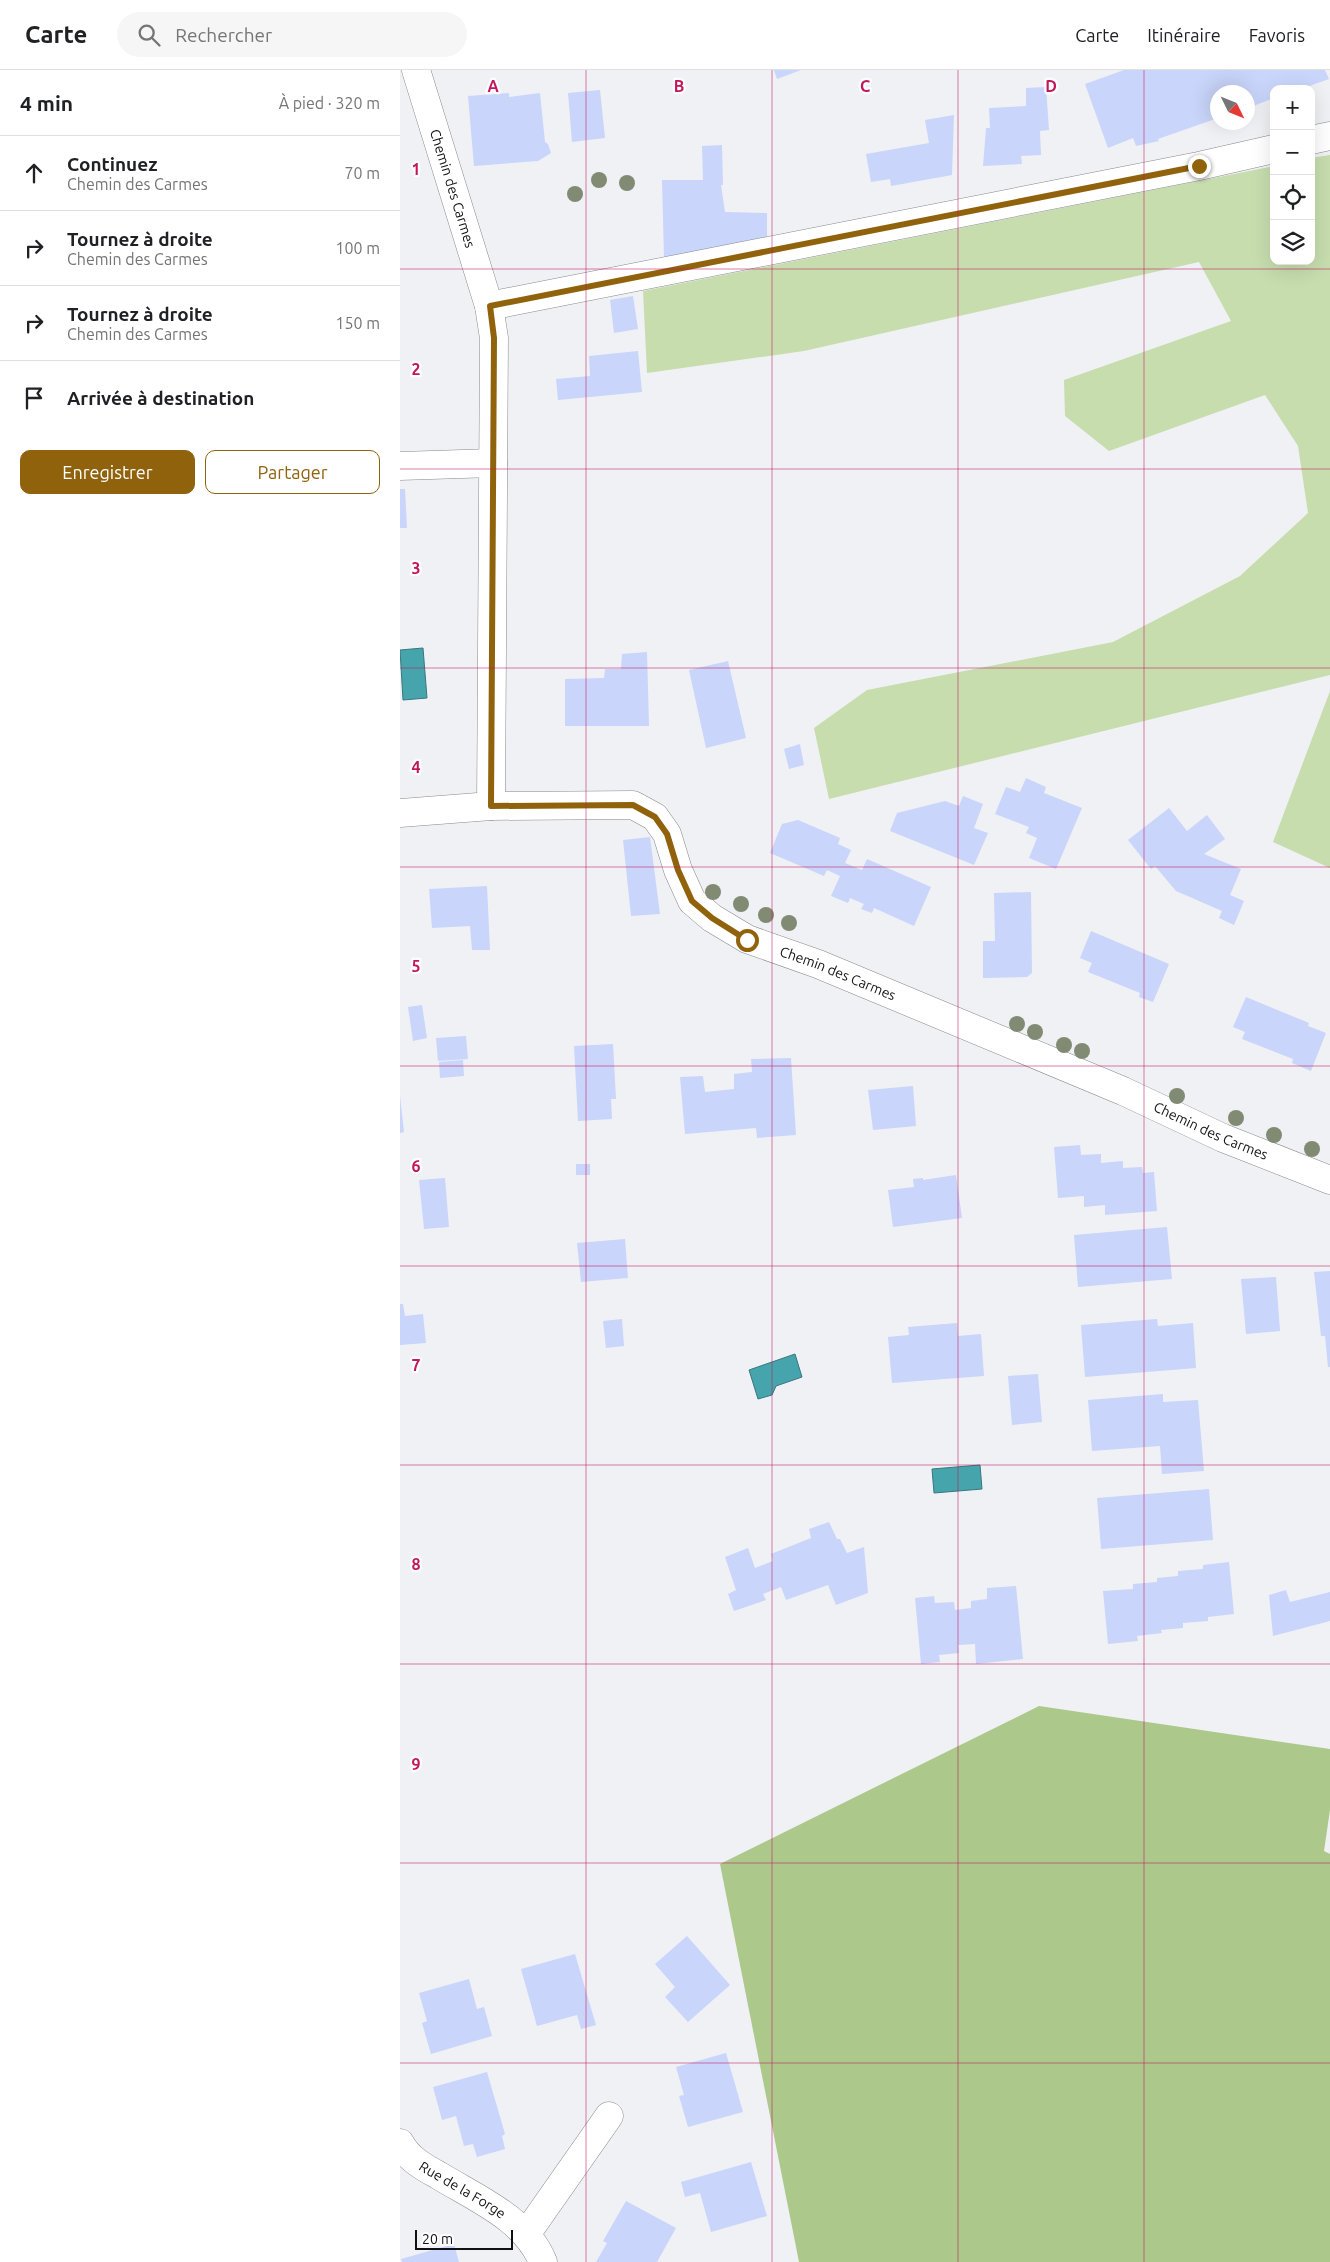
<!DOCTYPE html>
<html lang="fr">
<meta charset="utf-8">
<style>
:root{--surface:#fff;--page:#f6f6f6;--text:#202124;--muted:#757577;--line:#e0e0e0;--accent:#90620c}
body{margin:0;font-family:Ubuntu,sans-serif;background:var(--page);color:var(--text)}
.controls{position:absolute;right:15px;top:15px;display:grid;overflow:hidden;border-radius:10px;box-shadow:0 5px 20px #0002}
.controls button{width:45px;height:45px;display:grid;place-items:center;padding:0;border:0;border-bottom:1px solid var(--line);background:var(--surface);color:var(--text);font:25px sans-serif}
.compass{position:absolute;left:810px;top:15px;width:45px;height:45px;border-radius:50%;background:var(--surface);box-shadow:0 5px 20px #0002;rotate:133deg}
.scale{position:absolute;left:15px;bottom:12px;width:98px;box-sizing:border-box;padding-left:5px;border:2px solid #111113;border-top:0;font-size:14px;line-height:18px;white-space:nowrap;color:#111113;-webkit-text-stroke:4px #fefeff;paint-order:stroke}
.stop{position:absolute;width:15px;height:15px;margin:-11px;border:4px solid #90620c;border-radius:50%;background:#fff}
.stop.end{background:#90620c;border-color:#fff;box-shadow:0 1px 5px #0008}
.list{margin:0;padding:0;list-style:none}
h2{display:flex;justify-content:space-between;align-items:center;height:65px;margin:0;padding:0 20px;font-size:21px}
h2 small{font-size:16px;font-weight:400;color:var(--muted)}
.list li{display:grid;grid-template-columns:32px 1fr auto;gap:15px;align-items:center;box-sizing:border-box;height:75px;padding:0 20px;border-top:1px solid var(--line)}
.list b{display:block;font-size:19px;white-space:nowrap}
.list p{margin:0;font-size:16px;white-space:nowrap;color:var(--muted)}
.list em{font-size:16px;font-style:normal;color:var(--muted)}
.actions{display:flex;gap:10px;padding:15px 20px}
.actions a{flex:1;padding:11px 0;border:1px solid var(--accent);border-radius:10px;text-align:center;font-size:18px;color:var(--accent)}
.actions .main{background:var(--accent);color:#fff}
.icon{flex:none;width:28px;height:28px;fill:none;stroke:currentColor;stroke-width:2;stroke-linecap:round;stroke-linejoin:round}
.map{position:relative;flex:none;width:930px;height:2192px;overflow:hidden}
header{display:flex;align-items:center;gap:30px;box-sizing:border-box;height:70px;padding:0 25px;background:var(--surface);border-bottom:1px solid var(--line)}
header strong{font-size:24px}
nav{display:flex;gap:28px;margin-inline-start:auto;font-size:18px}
.search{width:350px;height:45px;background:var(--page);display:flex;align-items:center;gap:12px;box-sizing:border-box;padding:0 18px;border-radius:28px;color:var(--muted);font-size:19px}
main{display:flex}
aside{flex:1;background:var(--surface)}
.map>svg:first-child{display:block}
.green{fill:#c7ddae}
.forest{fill:#acc88b}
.water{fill:#46a4ac;stroke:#36787e}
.building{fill:#c9d5fa}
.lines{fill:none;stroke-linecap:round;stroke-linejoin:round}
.street-casing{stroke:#88898d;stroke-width:29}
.street{stroke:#fff;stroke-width:28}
.tree{fill:#818b74}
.route{stroke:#90620c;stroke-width:6}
.grid{fill:none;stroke:#c2185b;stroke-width:1;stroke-opacity:0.55}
.labels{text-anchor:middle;stroke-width:4.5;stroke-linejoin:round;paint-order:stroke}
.street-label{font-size:14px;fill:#111113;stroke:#fefeff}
.grid-label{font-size:16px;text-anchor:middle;font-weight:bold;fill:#c2185b;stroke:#fefeff;stroke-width:4.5;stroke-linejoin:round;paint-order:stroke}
</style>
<header>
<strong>Carte</strong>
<div class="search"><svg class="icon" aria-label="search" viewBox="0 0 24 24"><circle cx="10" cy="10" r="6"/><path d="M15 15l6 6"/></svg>Rechercher</div>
<nav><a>Carte</a><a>Itinéraire</a><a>Favoris</a></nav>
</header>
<main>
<aside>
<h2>4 min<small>À pied · 320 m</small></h2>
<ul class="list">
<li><svg class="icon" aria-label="ahead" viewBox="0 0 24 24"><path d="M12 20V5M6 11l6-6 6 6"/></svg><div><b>Continuez</b><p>Chemin des Carmes</p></div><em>70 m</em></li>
<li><svg class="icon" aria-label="right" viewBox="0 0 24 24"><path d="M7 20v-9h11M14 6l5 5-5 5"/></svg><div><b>Tournez à droite</b><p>Chemin des Carmes</p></div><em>100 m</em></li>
<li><svg class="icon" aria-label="right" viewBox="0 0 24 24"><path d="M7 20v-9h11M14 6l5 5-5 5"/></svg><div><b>Tournez à droite</b><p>Chemin des Carmes</p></div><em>150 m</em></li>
<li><svg class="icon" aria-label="arrive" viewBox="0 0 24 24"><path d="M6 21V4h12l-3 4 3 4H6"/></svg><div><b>Arrivée à destination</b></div></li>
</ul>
<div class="actions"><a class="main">Enregistrer</a><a>Partager</a></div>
</aside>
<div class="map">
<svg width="930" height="2192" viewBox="0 0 930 2192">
<rect width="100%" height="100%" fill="#f0f1f5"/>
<g class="green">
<path d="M930 85V605L429 729 414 658 467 620 713 572 840 506 908 443 898 376 865 325 709 381 665 346 664 310 831 251 799 192 404 281 247 303 243 221 874 96V191H911V88Z"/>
<path d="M930 621V798L873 772Z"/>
</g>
<path class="forest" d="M639 1636 930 1679V1740L924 1781 930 1784V2192H399L320 1794Z"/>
<g class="water">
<path d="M23 578 27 628 3 630 0 580Z"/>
<path d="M395 1284 402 1307 376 1316 372 1325 358 1329 349 1300Z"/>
<path d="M580 1395 582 1419 534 1423 532 1399Z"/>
</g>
<g class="building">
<path d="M374 0H401L377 9Z"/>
<path d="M724 0H925L929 9 901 19H874V28L848 38V22H818V48L758 69 759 71 736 76 733 68 708 78 685 14Z"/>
<path d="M646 17 649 60 640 61 641 85 621 86 622 94 583 96 586 58H590L589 38 626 36V18Z"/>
<path d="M200 20 205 68 172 72 168 23Z"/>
<path d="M109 23V27L140 23 145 72 148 74 151 83 138 91 74 96 68 26Z"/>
<path d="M554 45 552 105 491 116 490 109 471 112 466 84 529 73 525 50Z"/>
<path d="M322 75 323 115H321L325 142 367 143V172L264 187 262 110H303L302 76Z"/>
<path d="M233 226 238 259 214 263 210 230Z"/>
<path d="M238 281 242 322 158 330 156 309 190 306 189 286Z"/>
<path d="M0 419H5L7 458H0Z"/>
<path d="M247 582 249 656H165V609L204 608 205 599H221L222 584Z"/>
<path d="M328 591 346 668 306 678 289 600Z"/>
<path d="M400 674 404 695 389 699 384 679Z"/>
<path d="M626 708 646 717 644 723 682 738 656 799 629 788 637 768 626 763 629 757 595 744 606 717 620 722Z"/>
<path d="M563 726 583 734 574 758 588 763 574 795 490 761 497 743 545 731 559 736Z"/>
<path d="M769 738 787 761 807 745 825 769 804 784 841 799 830 825 844 831 834 855 819 848 822 841 776 821 755 796 751 799 728 770Z"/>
<path d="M398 750 440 768 438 774 451 780 445 793 462 800 467 789 531 817 514 856 474 838 472 843 461 839 464 834 450 828 448 833 431 826 440 806 427 800 424 806 370 783 382 754Z"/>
<path d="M250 767 260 844 231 846 223 770Z"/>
<path d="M87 816 90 880H72L70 856 32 858 29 819Z"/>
<path d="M631 822 632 903 627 907 583 908V871H595L594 823Z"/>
<path d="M691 861 769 894 753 932 739 927 740 923 688 902 692 893 680 888Z"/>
<path d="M846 927 909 953 908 956 926 963 911 1001 892 993 893 989 842 969 845 962 833 957Z"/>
<path d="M22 935 27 968 13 971 8 937Z"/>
<path d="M66 966 68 989 38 991 36 968Z"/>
<path d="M213 974 216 1029H211L212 1049 178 1051 174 976Z"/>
<path d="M391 988 396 1065 357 1068 356 1058 285 1064 280 1007 303 1006 305 1022 334 1019V1004L352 1002 351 989Z"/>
<path d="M63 990 64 1006 40 1008 39 992Z"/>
<path d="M513 1016 516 1056 473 1060 468 1020Z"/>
<path d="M0 1026 4 1062 0 1063Z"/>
<path d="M680 1075 681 1085 701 1084V1093L723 1091V1098L742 1097 743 1103 754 1102 757 1141 705 1145V1135L684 1137V1126L658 1128 654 1077Z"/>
<rect x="176" y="1094" width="14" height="11"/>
<path d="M556 1105 562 1148 493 1157 488 1120 514 1117 513 1109 523 1108V1110Z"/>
<path d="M45 1108 49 1157 24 1159 19 1110Z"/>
<path d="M767 1157 772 1209 678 1217 674 1165Z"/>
<path d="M225 1169 228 1208 181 1212 177 1173Z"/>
<path d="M930 1201V1297H928L925 1266H921L914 1202Z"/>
<path d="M876 1207 880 1261 846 1264 841 1209Z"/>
<path d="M0 1234H3L5 1246 23 1244 26 1273 0 1275Z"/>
<path d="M222 1249 224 1276 206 1278 203 1251Z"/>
<path d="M757 1249 758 1256 793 1253 796 1298 685 1307 681 1255Z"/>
<path d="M557 1253 558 1266 581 1264 584 1306 492 1313 488 1267 509 1265 508 1257Z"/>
<path d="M638 1304 642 1352 612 1355 608 1306Z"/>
<path d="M763 1324V1332L798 1330 804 1401 762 1404 760 1376 692 1381 688 1330Z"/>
<path d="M809 1419 813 1470 701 1479 697 1428Z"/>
<path d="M429 1452 437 1469H440L447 1483 464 1477 468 1523 436 1535 428 1515 386 1530 381 1517 363 1524 366 1530 334 1541 328 1524 336 1520 325 1487 348 1478 355 1498 373 1491 371 1484 411 1468 409 1459Z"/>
<path d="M829 1492 834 1544 808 1547V1551L783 1553V1558L761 1560 762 1563 737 1566 738 1571 708 1574 703 1521 733 1519V1514L757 1512V1508L778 1506V1501L803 1499V1495Z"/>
<path d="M616 1516 623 1589 576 1594 575 1574 558 1575 559 1583 539 1585 540 1592 521 1594 515 1528 534 1526 535 1533 554 1532 555 1540 571 1538V1531L587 1529V1518Z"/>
<path d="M886 1520 890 1532 930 1522V1551L873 1566 869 1525Z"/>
<path d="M287 1866 330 1915 288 1952 265 1927 275 1917 255 1894Z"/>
<path d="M175 1884 196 1955 181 1959 177 1945 137 1956 121 1899Z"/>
<path d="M69 1909 77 1939 84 1937 92 1966 31 1984 22 1953 27 1951 19 1923Z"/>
<path d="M326 1983 343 2042 288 2057 279 2026 284 2025 276 1997Z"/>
<path d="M87 2002 105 2064 102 2066 105 2079 77 2087 73 2074 64 2076 56 2046 42 2050 33 2017Z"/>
<path d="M351 2092 367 2146 311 2162 300 2123 285 2127 281 2112Z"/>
<path d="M226 2131 276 2158 257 2192H196L207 2173 203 2171Z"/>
<path d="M54 2174 59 2192H2L1 2189Z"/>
</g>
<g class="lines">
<g class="street-casing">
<g id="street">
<path id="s1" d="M16 0 89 236 94 268 91 736"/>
<path d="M911 70 930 66"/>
<path d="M89 236 799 96 874 79"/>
<path d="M0 396 93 393"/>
<path id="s2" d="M0 743 91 736 233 735 255 747 267 764 278 800 292 831 312 848 347 869 418 894 723 1021 823 1068 930 1110"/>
<path id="s3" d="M0 2073C8 2088 23 2097 38 2105 77 2129 125 2148 143 2192"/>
<path d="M127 2163 209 2046"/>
</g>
</g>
<use href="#street" class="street"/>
</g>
<g class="tree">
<circle cx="199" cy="110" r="8"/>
<circle cx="227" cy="113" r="8"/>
<circle cx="175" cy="124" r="8"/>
<circle cx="313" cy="822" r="8"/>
<circle cx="341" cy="834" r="8"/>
<circle cx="366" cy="845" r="8"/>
<circle cx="389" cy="853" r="8"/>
<circle cx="617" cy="954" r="8"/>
<circle cx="635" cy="962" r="8"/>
<circle cx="664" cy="975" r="8"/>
<circle cx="682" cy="981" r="8"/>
<circle cx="777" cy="1026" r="8"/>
<circle cx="836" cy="1048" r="8"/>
<circle cx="874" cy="1065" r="8"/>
<circle cx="912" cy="1079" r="8"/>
</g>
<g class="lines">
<path class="route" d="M347 870 312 848 292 831 278 800 267 764 255 747 233 735 91 736 94 268 90 236 799 96"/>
</g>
<path class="grid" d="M186 0V2192M372 0V2192M558 0V2192M744 0V2192M0 199H930M0 399H930M0 598H930M0 797H930M0 996H930M0 1196H930M0 1395H930M0 1594H930M0 1793H930M0 1993H930"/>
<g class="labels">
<g class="street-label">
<text dy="5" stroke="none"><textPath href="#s1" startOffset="124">Chemin des Carmes</textPath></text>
<text dy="5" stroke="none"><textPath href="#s2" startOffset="515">Chemin des Carmes</textPath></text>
<text dy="5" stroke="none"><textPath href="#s2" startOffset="920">Chemin des Carmes</textPath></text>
<text dy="5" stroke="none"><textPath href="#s3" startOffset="79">Rue de la Forge</textPath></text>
</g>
</g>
<g class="grid-label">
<text x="93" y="22">A</text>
<text x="279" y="22">B</text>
<text x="465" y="22">C</text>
<text x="651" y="22">D</text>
<text x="16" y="105">1</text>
<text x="16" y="305">2</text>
<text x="16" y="504">3</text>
<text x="16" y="703">4</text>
<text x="16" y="902">5</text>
<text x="16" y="1102">6</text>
<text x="16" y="1301">7</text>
<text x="16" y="1500">8</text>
<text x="16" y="1700">9</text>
</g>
</svg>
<div class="controls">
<button>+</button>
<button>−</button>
<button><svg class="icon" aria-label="locate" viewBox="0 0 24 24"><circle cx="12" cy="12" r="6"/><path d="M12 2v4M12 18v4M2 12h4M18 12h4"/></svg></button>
<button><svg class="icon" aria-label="layers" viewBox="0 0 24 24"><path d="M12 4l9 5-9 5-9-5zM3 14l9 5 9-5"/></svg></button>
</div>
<svg class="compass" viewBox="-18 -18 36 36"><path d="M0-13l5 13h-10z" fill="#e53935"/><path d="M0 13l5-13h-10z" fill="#757577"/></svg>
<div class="scale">20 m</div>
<div class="stop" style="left:347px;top:870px"></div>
<div class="stop end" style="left:799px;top:96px"></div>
</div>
</main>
